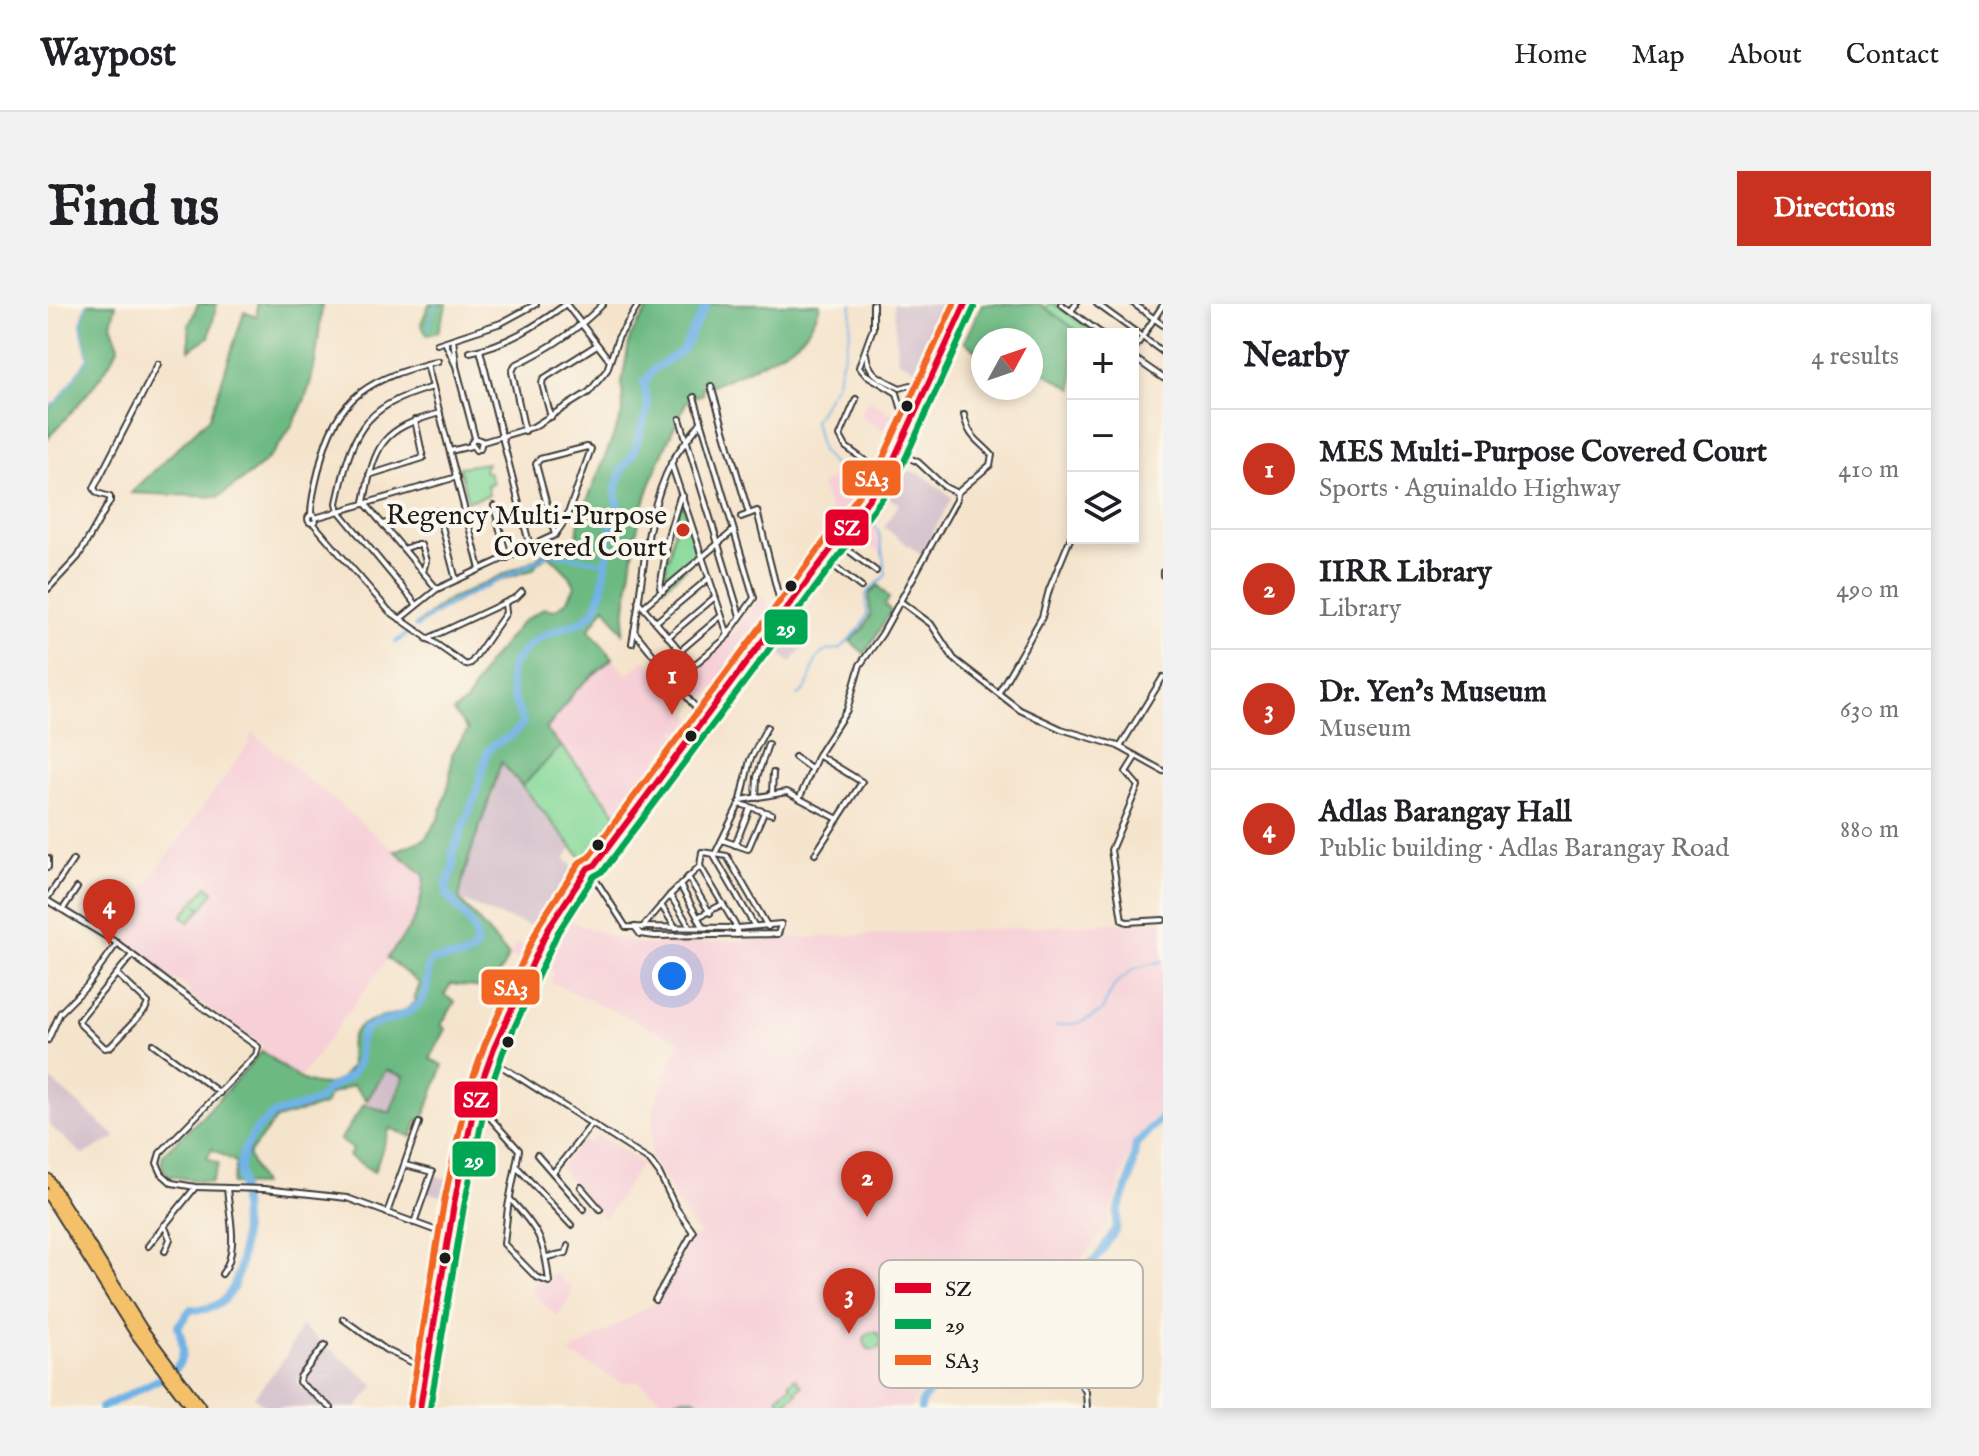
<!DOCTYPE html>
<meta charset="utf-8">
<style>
:root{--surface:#fff;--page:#f2f2f2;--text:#202124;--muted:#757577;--line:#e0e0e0;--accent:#c8321e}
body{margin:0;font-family:"IM FELL English",serif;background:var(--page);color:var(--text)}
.controls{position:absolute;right:24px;top:24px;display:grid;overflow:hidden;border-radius:0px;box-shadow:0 4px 12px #0003}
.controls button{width:72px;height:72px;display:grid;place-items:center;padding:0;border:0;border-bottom:2px solid var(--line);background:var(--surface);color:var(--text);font:40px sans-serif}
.compass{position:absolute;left:923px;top:24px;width:72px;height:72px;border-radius:50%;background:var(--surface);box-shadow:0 4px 12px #0003;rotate:50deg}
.you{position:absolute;left:624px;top:672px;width:28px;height:28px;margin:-20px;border:6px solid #fff;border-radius:50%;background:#1a73e8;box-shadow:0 0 0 12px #1a73e833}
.badge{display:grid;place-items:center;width:52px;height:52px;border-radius:50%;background:var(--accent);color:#fff;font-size:26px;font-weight:700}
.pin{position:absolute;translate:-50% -66px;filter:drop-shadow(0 2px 4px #0008)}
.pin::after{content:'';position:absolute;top:42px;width:28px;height:24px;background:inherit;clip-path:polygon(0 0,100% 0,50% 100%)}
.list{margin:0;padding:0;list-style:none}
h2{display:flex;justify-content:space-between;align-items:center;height:104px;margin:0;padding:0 32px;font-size:34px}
h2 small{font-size:26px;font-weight:400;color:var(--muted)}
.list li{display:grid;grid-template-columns:52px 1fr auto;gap:24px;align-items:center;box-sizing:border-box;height:120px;padding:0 32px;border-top:2px solid var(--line)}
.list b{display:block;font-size:30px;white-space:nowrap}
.list p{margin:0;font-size:26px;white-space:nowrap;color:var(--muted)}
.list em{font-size:26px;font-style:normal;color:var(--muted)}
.icon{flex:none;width:44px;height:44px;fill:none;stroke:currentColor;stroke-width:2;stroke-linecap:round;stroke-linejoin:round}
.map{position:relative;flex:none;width:1115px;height:1104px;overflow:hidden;border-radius:0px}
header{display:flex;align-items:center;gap:48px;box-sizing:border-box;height:112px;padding:0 40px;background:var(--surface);border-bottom:2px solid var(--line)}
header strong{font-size:38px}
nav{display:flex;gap:44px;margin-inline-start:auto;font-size:28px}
.intro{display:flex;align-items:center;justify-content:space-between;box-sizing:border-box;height:192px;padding:0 48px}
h1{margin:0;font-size:56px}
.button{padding:20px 36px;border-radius:0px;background:var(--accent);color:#fff;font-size:28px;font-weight:700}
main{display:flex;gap:48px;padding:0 48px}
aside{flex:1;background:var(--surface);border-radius:0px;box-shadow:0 4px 12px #0003}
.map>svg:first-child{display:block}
.built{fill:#f6cfd7}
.industrial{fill:#d1bdc9}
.green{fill:#86d99a;stroke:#517a5b;stroke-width:2}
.forest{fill:#6cb982;stroke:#446a4f;stroke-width:2}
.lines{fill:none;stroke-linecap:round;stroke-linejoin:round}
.stream{stroke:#6fb2e5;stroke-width:2}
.canal{stroke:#6fb2e5;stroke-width:4}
.river{stroke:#6fb2e5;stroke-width:8}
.minor-casing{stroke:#3d3a36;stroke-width:8}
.primary-casing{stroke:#3d3a36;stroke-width:11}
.motorway-casing{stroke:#3d3a36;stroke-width:13}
.minor{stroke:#fff;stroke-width:4}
.primary{stroke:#f4c16a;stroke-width:7}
.motorway{stroke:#f4c16a;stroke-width:9}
.bus-1-casing{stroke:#fbf7ec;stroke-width:12}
.bus-2-casing{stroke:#fbf7ec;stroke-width:12}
.bus-3-casing{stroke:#fbf7ec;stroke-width:12}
.bus-1{stroke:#e4002b;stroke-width:6}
.bus-2{stroke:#00a651;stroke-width:6}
.bus-3{stroke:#f26522;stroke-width:6}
.bus-dot{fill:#1c1c1c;stroke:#fbf7ec;stroke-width:3}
.poi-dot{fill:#c8321e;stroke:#fbf7ec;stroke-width:3}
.labels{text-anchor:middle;stroke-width:8;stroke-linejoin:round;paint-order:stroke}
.poi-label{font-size:28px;fill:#1c1c1c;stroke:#fbf7ec;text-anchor:end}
.key{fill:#fbf7ec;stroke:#b8b5ae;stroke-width:2}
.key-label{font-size:22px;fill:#1c1c1c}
.line-badge{stroke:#fbf7ec;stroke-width:3}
.badge-label{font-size:22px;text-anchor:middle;font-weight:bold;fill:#fff}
</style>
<header>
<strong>Waypost</strong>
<nav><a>Home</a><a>Map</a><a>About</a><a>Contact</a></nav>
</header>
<div class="intro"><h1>Find us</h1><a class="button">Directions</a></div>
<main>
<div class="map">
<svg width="1115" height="1104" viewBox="0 0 1115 1104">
<rect width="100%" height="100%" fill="#fbf7ec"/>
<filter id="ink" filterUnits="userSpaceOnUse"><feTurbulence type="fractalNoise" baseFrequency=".0125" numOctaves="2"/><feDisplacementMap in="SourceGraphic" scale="16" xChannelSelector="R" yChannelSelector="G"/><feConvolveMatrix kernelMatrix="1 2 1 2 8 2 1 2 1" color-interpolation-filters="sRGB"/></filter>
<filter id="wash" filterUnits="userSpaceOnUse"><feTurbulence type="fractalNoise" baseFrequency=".006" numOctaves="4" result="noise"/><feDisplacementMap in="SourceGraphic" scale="32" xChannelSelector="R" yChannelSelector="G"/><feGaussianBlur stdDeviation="1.8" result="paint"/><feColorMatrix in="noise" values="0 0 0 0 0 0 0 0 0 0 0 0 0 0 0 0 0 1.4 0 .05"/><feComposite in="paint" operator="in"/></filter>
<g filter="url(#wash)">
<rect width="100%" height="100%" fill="#f5e4cc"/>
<g class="built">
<path d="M820 95 853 115 844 131 812 112Z"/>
<path d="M792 171 803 182 804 199 787 220 773 181Z"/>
<path d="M815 213 830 229 833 249 804 228Z"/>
<path d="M716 289 722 307 655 399 634 376 678 338Z"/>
<path d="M565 354 579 371 597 355 645 414 633 428 630 425 627 427 630 432 569 510 498 426 528 385Z"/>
<path d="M205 429 376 571 374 600 364 622 251 775 214 747 216 743 142 692 141 686 128 675 124 679 63 629 202 438 201 435Z"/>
<path d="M519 616 569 635 597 641 1115 617V803L1085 838 1059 919 1040 948 1018 967 992 977 979 988 962 1033 877 1076 863 1104H607L614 1096 590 1077 574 1079 521 1049 608 998 643 934 651 931V926L647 925 630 902 613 869 603 855 605 810 616 772 632 737 502 678 506 668 496 663Z"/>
<path d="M468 638 484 646 478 660 461 652Z"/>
<path d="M550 830 594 859 557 915 512 864 535 835 541 840Z"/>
<path d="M502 971H512L515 978 524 980 521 997 509 1012 482 987 491 977 501 979Z"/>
</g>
<g class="industrial">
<path d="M845 0H907L876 69 850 56Z"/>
<path d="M850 161 859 167 874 170 904 194 873 251 836 223 851 200 833 188Z"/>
<path d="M731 324 755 343 743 359 719 339Z"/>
<path d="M453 457 524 544 517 555 529 567 509 595 493 625 445 610 411 595 428 530 444 493Z"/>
<path d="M337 766 356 772 342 809 316 800Z"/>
<path d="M0 773 68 833 35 851 0 820Z"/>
<path d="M385 871 406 876 401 894 379 888Z"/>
<path d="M253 1022 276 1040 249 1077 251 1081 280 1104H219L206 1093 237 1054Z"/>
<path d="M278 1042 327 1081 309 1104H287L253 1078V1074Z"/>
</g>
<g class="green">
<path d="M1000 0H1007L1044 27 1041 30H1034L997 4Z"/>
<path d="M439 159 436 165 437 168H441L445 179 439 181 441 191 420 197 411 163Z"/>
<path d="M634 199 646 234 643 235 649 251 636 262 637 265 616 283 619 254H621L627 222 625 221Z"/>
<path d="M513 442 569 510 536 557 474 482Z"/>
<path d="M159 582 166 588 154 604 148 600 153 605 141 618 134 612Z"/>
<circle cx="825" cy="1037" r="9"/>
<path d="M747 1074 754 1082 747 1087 749 1089 735 1101 729 1093 743 1082 741 1079Z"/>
<path d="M639 1094H645L659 1104H617L630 1095Z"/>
</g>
<g class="forest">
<path d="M39 0H68L63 20 71 42C54 77 26 105 0 134V103L10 97 40 54 33 20Z"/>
<path d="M150 0H169L161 33 141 46V22Z"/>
<path d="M209 0H274C268 62 265 100 224 150 211 166 188 180 171 193L83 189 162 113 196 8 209 13Z"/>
<path d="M381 0H399L390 28 379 31 373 20Z"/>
<path d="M603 0H772C770 12 759 29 750 37 735 50 672 81 653 84L655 90 640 95C620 134 602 174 591 217 583 253 580 292 575 329L557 302 541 326 565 354 528 386 498 426 513 442 474 482 453 458C441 505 419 547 411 595L461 652 443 685 403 680 396 691 407 698 393 721 398 725 382 755 395 761 375 817 370 815 364 833 342 824 326 868 301 852 305 845 292 836 316 800 342 809 356 772 338 766 319 796 305 781 281 791 277 801 228 815 200 851 214 881 184 880 189 859 164 845 159 854 171 860 163 879 122 872C114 866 111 859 116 849L157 810 214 747C234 762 262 791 289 777 294 774 299 767 303 763 303 755 301 743 303 736 308 713 342 715 359 705 362 703 365 699 369 697L366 694 372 680 339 654C364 622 373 613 376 571L347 547 377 535 391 514 402 476 404 450 420 426 405 408 419 397 439 360 473 319 496 304 507 306 520 296 527 282 522 272 501 251 489 259 485 266C454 272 393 303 369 323L367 322 396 298 486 256 500 245 527 248 531 217 575 108 574 78 582 33Z"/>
<path d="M934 0H992L1034 30H1025V85L983 61V36H935V51L916 38Z"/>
<path d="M830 281 841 294 837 301 843 307 817 350 802 337 816 324 822 311 821 290Z"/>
</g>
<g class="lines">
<g class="stream">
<path d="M804 0 802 28 788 80 766 116 773 147 804 181 806 197"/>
<path d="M380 25 388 0"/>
<path d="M0 103 10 97 40 54 33 20 39 0"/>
<path d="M750 391C768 382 759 354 779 347 783 345 787 346 792 345L814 322 819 310 818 290 838 271 831 229 817 208"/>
<path d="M1008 722 1031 719 1053 708 1067 680 1087 664 1115 657"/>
</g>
<g class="canal">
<path d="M368 323C408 289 458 277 501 249L559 259"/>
<path d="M348 338 362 328"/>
</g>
<g class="river">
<path d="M53 1104 124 1069C139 1053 136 1042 130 1022L143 1005C211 1014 193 903 192 861L196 846 208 826 224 811 269 797 279 786 302 772 311 758 312 735 316 725C336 716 373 711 378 687 381 676 377 667 383 656L415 653 424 648 429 640 427 628 421 618 400 592 398 581 406 562 404 551 428 490 439 449 444 442 463 432 475 419 464 390 462 372 465 360 480 342 496 331 535 317 547 306 554 287 562 228 570 205 568 184 574 165 585 151 600 104 596 79 605 66 634 47 659 0"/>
<path d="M873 1104 874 1097 885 1083 898 1073 923 1063 962 1056 972 1048 985 995 997 984 1023 979 1049 954 1068 925 1070 907 1082 876 1088 840 1115 812"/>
</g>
</g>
</g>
<g filter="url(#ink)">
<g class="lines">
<g class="minor-casing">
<g id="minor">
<path d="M825 0V24L811 63 817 70 849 89 853 103 861 109"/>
<path d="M1013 0 1054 30"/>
<path d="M1049 0 1115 48"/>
<path d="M1086 0 1115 21"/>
<path d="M1023 7 1028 0"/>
<path d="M405 35 408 60"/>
<path d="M397 38 408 62 427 134"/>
<path d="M389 40 453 19 488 0"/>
<path d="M432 46 482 243"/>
<path d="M1085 47 1115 1"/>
<path d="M422 48C458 41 488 22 518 0L562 57"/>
<path d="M818 50C821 72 833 74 852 84L863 81 874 83"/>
<path d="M1085 53 1115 74"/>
<path d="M379 60 432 265"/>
<path d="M663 82 701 210"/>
<path d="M808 95 792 132 798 143 831 167"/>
<path d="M503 113 494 80 495 75 549 41"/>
<path d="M632 115 692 312"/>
<path d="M477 127 464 68 467 61C501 45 529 27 555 0"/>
<path d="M435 138 485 123 541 88 559 66 570 34 591 0"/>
<path d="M428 146 423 139 427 134 434 137 432 145"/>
<path d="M402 147 423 142"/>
<path d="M623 159 680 331"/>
<path d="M321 171 375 154 367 116"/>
<path d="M909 189 942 161 944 151C929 135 921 134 916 111"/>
<path d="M446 202 459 254"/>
<circle cx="264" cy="215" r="4"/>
<path d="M263 211C263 194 268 178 272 161 287 90 325 74 390 57"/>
<path d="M693 213 709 207 732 298 735 300"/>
<path d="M267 214 409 173"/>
<path d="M265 219 341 307 418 361 423 359 458 309 457 299"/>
<path d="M335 220 390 207 408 276"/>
<path d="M789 238 828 267"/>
<path d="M356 245 366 241H373L378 257 375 268"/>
<path d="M777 255 813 283"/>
<path d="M1115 268V271"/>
<path d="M0 285 30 253 62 197V193L49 189 46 184 110 60"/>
<path d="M389 285 316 198C327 140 333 125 392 109"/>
<path d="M615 287 612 284 621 229 632 193 635 192"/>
<path d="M590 297 645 362"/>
<path d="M852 297 883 320 906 355 972 406 1013 425 1070 442 1115 467"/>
<path d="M368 300 291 207 289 199C304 130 312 103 385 83"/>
<path d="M595 303 685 227"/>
<path d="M352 315 389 285 507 231 518 215 543 145 539 143 492 155 488 160 507 231"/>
<path d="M608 318 661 274"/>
<path d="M586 327 652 409"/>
<path d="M620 333 667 293"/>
<path d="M379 335 469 293 474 288"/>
<path d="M584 339C596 280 595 213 624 158 631 144 644 131 653 118"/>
<path d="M632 347 673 312"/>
<path d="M628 376 676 336 706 294 646 93"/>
<path d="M951 388 994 313 1001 286 1025 228"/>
<path d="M1072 443 1115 373"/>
<path d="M1088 452 1078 468 1090 482 1063 546 1074 616 1079 618 1115 616"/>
<path d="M747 453 763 465"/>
<path d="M724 489 725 469"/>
<path d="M752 493 770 451 799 406 812 361 834 330 908 196 909 189 897 183 870 158 851 149"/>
<path d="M708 494 709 473 720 440"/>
<path d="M693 496 739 488 790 515"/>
<path d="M692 500 724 510"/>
<path d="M674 536 700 545 716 508"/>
<path d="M687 541 702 504"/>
<path d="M767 550 814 478 770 451"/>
<path d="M0 554V563"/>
<path d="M540 564 578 623 689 624 733 620"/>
<path d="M640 573 662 609"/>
<path d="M632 581 655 623"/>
<path d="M622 591 642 623"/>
<path d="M0 593 25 556"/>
<path d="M0 597 69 639 130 686 210 743 208 751 112 849 109 859 114 870 124 879 147 883 216 885 299 894 400 931"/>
<path d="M613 601 628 624"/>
<path d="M15 605 29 584"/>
<path d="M650 613 675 600"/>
<path d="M706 621 666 552 693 496 702 456 719 423"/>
<path d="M587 623 592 630 607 632 730 630 733 621"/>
<path d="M594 624 622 591 652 562"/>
<path d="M689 631V624L652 562 654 548 679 552 720 623"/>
<path d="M69 670 100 699 97 706 62 743 57 744 33 721 31 716 84 651"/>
<path d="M0 736 12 709 39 682 69 639"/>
<path d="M105 740 172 789"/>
<path d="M442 755 602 857 611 869 628 904 645 928 607 996"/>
<path d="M425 805 437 808 471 846 460 903 456 940 488 973 501 978C497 937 490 925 462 895"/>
<path d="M489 851 536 905"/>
<path d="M357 861 384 868 366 919"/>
<path d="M469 863 523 921"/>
<path d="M505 869 543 821"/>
<path d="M533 883 552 905"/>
<path d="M339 909 371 819"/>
<path d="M116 921 122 935 117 947"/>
<path d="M100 942 146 885"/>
<path d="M499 953 518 949 520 942"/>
<path d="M174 970C192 947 181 911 179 884"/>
<path d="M295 1015 338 1046 378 1065"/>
<path d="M277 1041 252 1073 251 1078 283 1104"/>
<path d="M1039 1104 1038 1088 1009 1040 1041 1013"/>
</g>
</g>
<g class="primary-casing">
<g id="primary">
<path d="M540 564 547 561 838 172 857 134 917 0"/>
<path d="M372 1104C390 1005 400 903 425 804 433 769 450 736 465 703 488 654 508 607 540 564L542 557 832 168 852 131 912 0"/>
</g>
</g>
<g class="motorway-casing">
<g id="motorway">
<path d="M0 875 94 1025 153 1104"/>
<path d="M0 890 88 1030 144 1104"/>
</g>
</g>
<use href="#minor" class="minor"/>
<use href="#primary" class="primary"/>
<use href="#motorway" class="motorway"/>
<g class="bus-1-casing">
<path id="bus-1" d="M372 1104 406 900 428 794 446 744 501 623 540 564 547 561 838 172 917 0"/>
</g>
<g class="bus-2-casing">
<path id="bus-2" d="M382 1104 416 902 438 797 455 748 510 628 546 572 555 567 847 177 926 4"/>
</g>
<g class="bus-3-casing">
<path id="bus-3" d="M362 1102 396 898 419 791 437 740 492 619 532 558 541 553 829 167 906 0"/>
</g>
<use href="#bus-1" class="bus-1"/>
<use href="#bus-2" class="bus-2"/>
<use href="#bus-3" class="bus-3"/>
</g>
</g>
<g class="bus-dot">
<circle cx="859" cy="102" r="7"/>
<circle cx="743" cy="282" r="7"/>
<circle cx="643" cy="432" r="7"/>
<circle cx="550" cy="541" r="7"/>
<circle cx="460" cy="738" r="7"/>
<circle cx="397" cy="954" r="7"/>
</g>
<circle class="poi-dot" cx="635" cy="226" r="8"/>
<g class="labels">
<g class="poi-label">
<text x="619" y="220">Regency Multi-Purpose<tspan x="619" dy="32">Covered Court</tspan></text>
</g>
</g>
<rect x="831" y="956" width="264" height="128" rx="12" class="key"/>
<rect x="847" y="979" width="36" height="10" fill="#e4002b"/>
<rect x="847" y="1015" width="36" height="10" fill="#00a651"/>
<rect x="847" y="1051" width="36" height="10" fill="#f26522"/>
<g class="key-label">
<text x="897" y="992">SZ</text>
<text x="897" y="1028">29</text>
<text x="897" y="1064">SA3</text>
</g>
<g class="line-badge">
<rect x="793" y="155" width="61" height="38" rx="8" fill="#f26522"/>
<rect x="776" y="204" width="46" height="39" rx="8" fill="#e4002b"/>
<rect x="715" y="304" width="46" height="38" rx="8" fill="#00a651"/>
<rect x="432" y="664" width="61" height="38" rx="8" fill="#f26522"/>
<rect x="405" y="776" width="46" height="39" rx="8" fill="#e4002b"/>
<rect x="403" y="836" width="46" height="38" rx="8" fill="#00a651"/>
</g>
<g class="badge-label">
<text x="824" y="182">SA3</text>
<text x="799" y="231">SZ</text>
<text x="738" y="331">29</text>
<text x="463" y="691">SA3</text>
<text x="428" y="803">SZ</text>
<text x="426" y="863">29</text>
</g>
</svg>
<div class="controls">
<button>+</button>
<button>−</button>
<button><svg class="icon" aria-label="layers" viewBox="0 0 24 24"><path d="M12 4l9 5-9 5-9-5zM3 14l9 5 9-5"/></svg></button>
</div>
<svg class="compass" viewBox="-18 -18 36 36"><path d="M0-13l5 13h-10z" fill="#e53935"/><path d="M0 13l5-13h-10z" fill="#757577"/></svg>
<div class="you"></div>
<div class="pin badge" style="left:624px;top:411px">1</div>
<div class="pin badge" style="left:819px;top:913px">2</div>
<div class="pin badge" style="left:801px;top:1030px">3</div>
<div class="pin badge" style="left:61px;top:641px">4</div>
</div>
<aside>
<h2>Nearby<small>4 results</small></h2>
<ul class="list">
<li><span class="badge">1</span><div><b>MES Multi-Purpose Covered Court</b><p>Sports · Aguinaldo Highway</p></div><em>410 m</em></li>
<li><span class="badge">2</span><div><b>IIRR Library</b><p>Library</p></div><em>490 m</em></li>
<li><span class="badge">3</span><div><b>Dr. Yen's Museum</b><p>Museum</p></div><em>630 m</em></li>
<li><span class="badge">4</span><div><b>Adlas Barangay Hall</b><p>Public building · Adlas Barangay Road</p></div><em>880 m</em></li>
</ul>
</aside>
</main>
